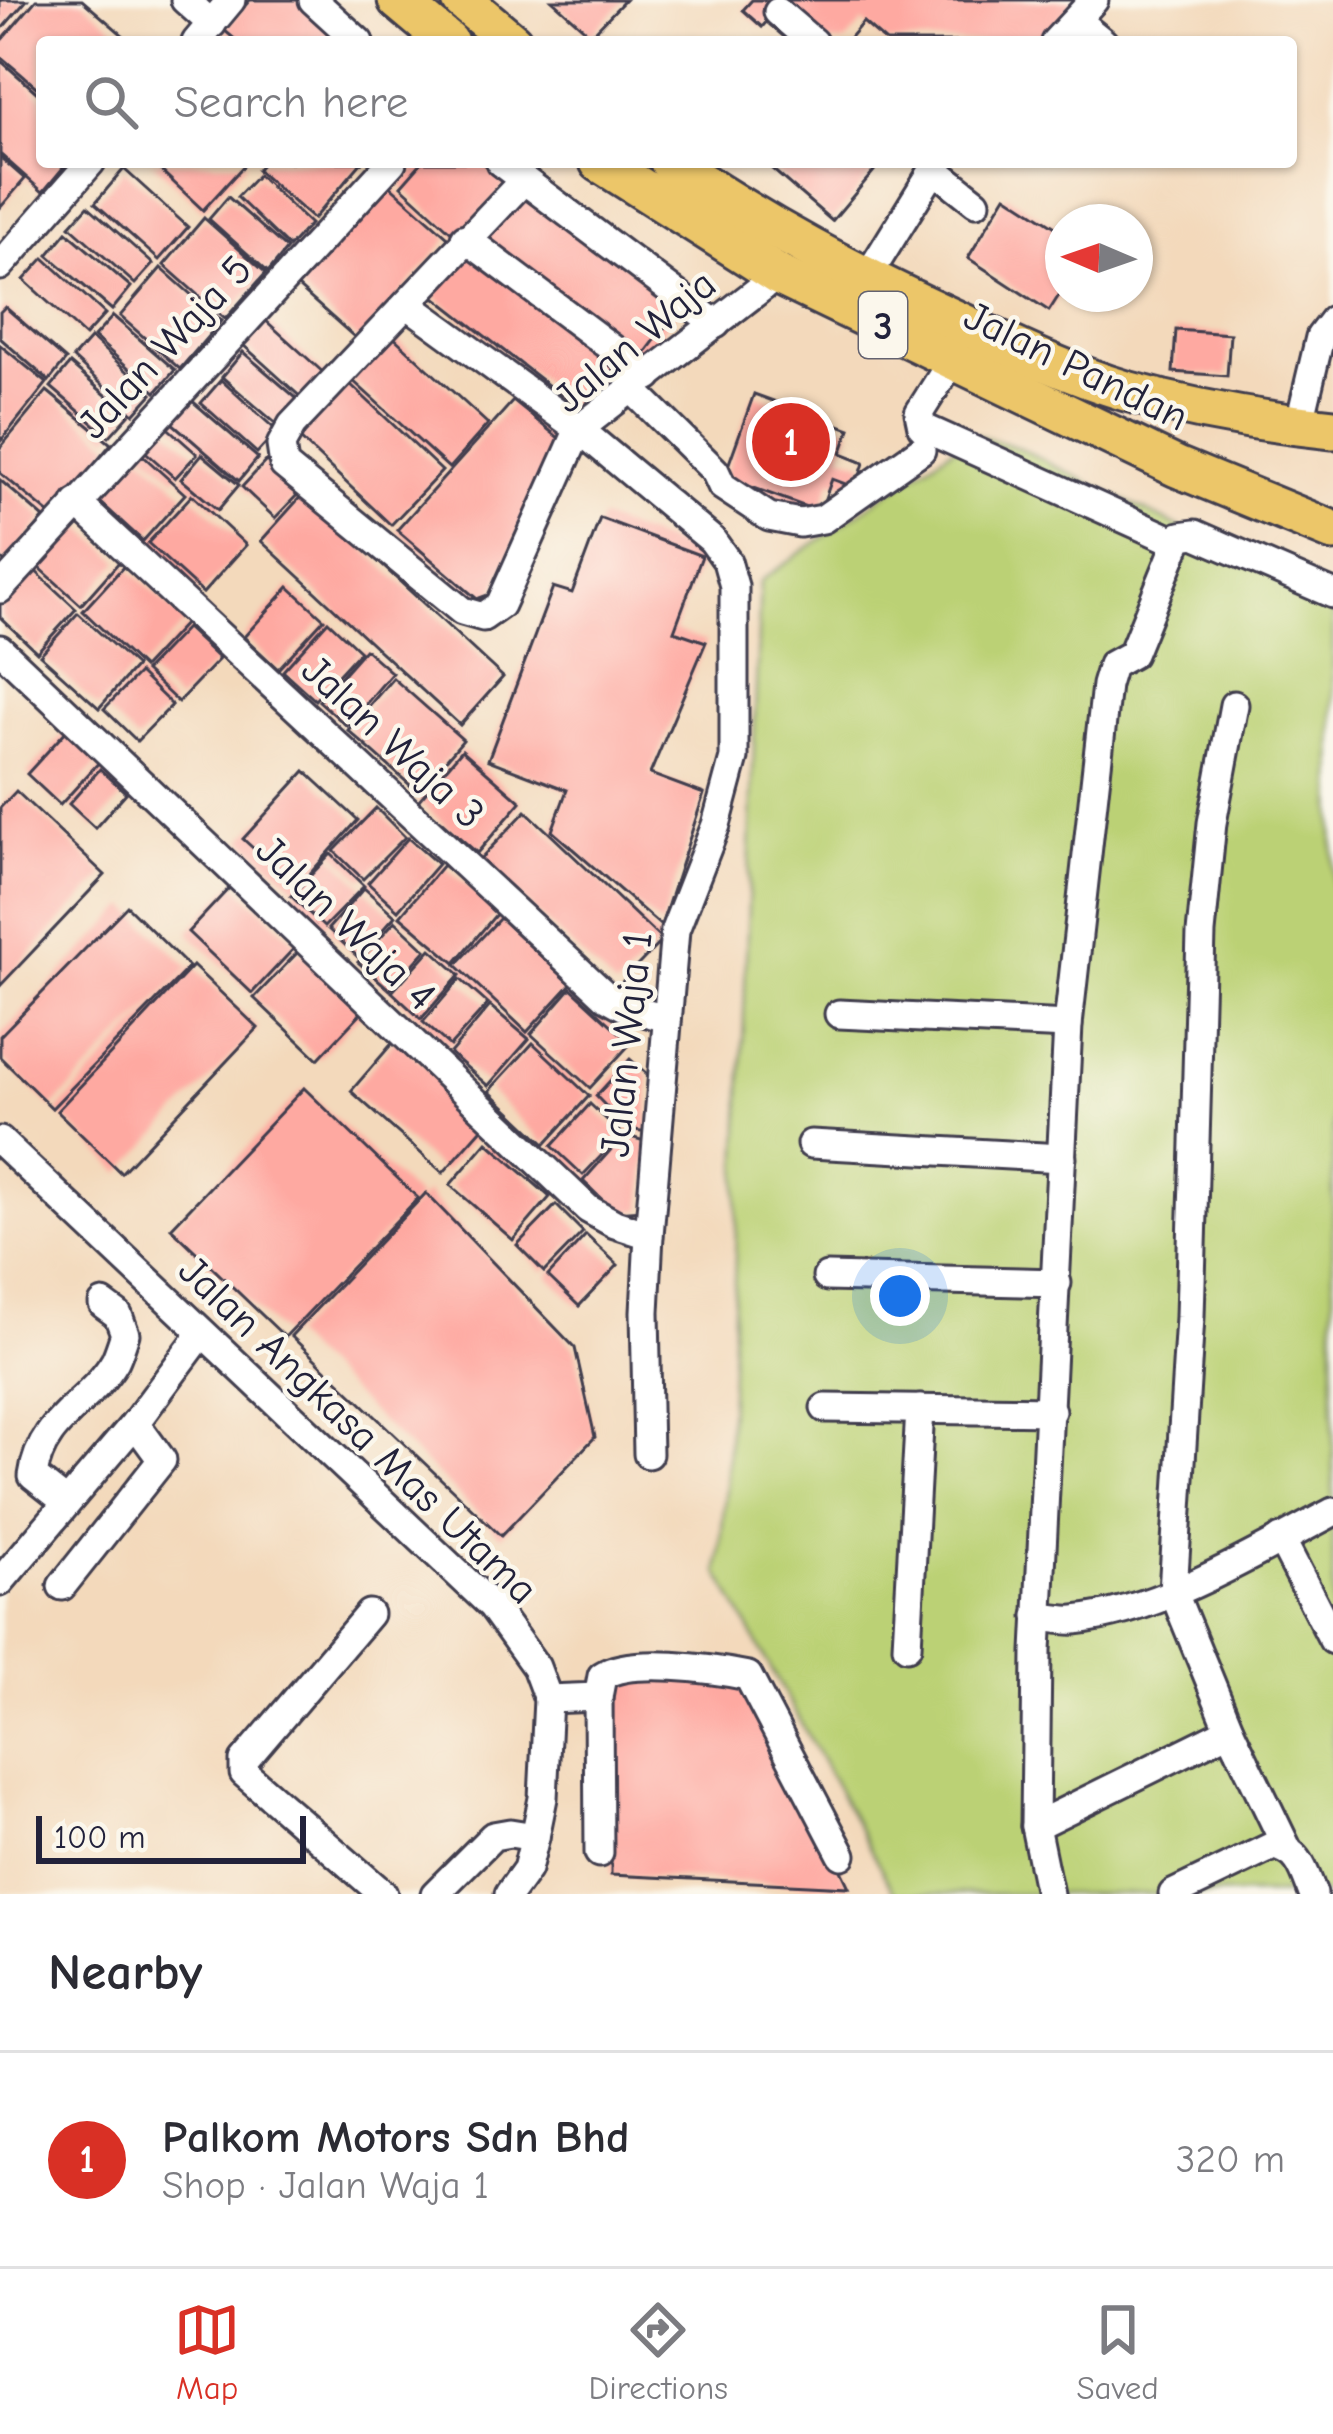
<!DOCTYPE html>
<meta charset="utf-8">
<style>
:root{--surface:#fff;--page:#f2f2f3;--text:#2b2b33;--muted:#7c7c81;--line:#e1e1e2;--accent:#d93025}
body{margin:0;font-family:"Comic Neue",sans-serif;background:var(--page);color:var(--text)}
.compass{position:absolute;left:1045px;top:204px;width:108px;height:108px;border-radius:50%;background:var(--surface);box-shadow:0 3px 9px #0004;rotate:272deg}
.scale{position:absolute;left:36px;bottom:30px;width:270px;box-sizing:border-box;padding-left:12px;border:6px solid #22223b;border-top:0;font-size:33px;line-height:42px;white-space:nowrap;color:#22223b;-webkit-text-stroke:9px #fbf7ec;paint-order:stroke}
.you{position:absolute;left:900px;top:1296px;width:42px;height:42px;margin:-30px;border:9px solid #fff;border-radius:50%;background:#1a73e8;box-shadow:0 0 0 18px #1a73e833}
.badge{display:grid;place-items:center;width:78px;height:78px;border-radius:50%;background:var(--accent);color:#fff;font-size:39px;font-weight:700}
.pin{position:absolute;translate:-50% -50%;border:6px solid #fff;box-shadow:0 3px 12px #0006}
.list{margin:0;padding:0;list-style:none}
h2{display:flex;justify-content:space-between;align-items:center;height:156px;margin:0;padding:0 48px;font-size:51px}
h2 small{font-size:39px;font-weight:400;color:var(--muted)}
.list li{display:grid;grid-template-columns:78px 1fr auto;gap:36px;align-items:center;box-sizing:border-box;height:216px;padding:0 48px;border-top:3px solid var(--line)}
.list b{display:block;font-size:45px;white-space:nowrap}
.list p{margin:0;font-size:39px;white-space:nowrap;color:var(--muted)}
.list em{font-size:39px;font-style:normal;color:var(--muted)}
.icon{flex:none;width:66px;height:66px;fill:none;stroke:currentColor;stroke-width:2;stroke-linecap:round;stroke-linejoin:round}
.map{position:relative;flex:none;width:1333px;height:1894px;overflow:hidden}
.search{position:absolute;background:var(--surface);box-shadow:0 3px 9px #0004;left:36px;right:36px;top:36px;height:132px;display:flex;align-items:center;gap:30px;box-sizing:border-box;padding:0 42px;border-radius:12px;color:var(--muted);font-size:45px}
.sheet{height:372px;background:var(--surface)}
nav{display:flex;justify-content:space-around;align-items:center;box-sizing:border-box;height:168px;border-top:3px solid var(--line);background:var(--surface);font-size:33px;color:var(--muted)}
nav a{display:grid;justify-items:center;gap:6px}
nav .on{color:var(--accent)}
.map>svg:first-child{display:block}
.green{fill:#bbd175;stroke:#6e7a58;stroke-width:3}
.building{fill:#fea9a1}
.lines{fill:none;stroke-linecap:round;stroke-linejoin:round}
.minor-casing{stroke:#413d4e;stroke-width:33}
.highway-casing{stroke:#413d4e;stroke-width:45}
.minor{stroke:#fff;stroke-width:27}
.highway{stroke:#ecc669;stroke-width:39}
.labels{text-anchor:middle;stroke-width:9;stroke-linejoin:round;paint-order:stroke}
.shield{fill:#fbf7ec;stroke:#636270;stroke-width:3}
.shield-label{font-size:39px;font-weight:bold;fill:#22223b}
.street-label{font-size:42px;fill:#22223b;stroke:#fbf7ec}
</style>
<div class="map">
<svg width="1333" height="1894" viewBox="0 0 1333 1894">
<rect width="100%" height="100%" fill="#fbf7ec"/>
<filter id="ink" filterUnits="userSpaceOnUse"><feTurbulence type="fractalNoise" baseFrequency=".00833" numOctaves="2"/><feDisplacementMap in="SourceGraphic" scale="24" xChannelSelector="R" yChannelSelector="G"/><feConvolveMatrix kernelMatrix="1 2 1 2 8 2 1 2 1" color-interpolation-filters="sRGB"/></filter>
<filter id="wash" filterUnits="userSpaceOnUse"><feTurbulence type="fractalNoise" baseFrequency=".004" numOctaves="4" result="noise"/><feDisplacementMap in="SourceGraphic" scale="48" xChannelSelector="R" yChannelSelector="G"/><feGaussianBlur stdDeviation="2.7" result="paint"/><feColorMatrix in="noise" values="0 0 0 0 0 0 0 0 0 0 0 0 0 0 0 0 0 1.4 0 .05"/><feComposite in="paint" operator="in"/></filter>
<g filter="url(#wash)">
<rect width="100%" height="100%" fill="#f3d9bb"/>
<path class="green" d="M973 434 1019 448 1333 604V1894H895L718 1572 727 1477 760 581Z"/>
<g id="blocks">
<g class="building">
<path d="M0 0H27L0 31Z"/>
<path d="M36 0H82L131 42H42V92L0 56V42Z"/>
<path d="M250 0H303L351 42H238L224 30Z"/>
<path d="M552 0H625L591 35Z"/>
<path d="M752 0H1075L1038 42H886L863 22 846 42H824L782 4 762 27 743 10Z"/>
<path d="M0 60 42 97V162H68L43 192 0 154Z"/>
<path d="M0 157 25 179 0 208Z"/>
<path d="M152 162H247L203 210Z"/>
<path d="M264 162H362L313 219 257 170Z"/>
<path d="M422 162H481L506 185 458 238 401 186Z"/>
<path d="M764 162H863L874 171 832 221Z"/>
<path d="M124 169 188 227 159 260 95 203Z"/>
<path d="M258 175 310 224 289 247 237 197Z"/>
<path d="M387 183 449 238 359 341 297 286Z"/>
<path d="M525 187 680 307 640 360 478 237Z"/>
<path d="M1006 195 1063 232V289L1049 311 968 258Z"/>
<path d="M228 197 287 249 268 272 209 219Z"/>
<path d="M88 206 153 264 135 284 70 226Z"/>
<path d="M204 218 266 273 225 319 164 265Z"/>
<path d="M67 232 131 287 112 310 48 255Z"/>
<path d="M467 247 618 363 581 411 431 294Z"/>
<path d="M44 258 105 314 85 336 24 280Z"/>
<path d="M161 268 221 321 180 369 120 316Z"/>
<path d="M5 307 66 360 49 381 0 338V312Z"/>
<path d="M113 316 175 370 156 392 94 337Z"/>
<path d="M264 319 326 375 304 400 242 344Z"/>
<path d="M1176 330 1230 334 1227 376 1173 372Z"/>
<path d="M390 334 488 424 449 468 350 378Z"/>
<path d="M91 338 152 394 134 414 73 358Z"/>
<path d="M0 345 47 383 0 442Z"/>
<path d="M243 352 302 403 281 428 222 377Z"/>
<path d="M70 364 129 415 109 437 51 387Z"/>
<path d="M221 380 277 431 257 453 201 403Z"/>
<path d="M347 381 442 471 391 525 296 435Z"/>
<path d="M47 391 111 444 52 516 0 473V448Z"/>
<path d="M754 394 850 429 841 454 864 463 856 488 832 479 820 512 724 477Z"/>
<path d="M190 399 258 458 239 481 171 422Z"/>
<path d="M513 401 560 439 493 593 477 599 397 530Z"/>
<path d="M162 423 197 454 175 478 140 447Z"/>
<path d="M140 453 185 494 143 541 98 500Z"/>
<path d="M202 454 239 485 218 510 181 479Z"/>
<path d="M266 461 300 492 275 518 242 487Z"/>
<path d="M0 480 44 518 6 563 0 558Z"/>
<path d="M304 493 503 677 460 725 261 541Z"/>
<path d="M192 495 246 545 203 593 148 543Z"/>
<path d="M600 518 702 556 674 631 706 642 650 774 704 794 661 926 552 831 567 790 488 760 553 587 572 593Z"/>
<path d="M78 524 120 561 81 605 39 567Z"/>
<path d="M125 565 186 622 143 668 83 611Z"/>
<path d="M32 568 76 609 37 652 0 617V603Z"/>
<path d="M289 587 324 619 278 669 244 637Z"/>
<path d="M78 613 136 666 99 708 40 655Z"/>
<path d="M328 621 360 651 315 700 283 671Z"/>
<path d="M186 628 219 659 178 702 145 671Z"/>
<path d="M365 649 392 673 347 726 319 701Z"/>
<path d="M139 673 172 705 137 741 104 709Z"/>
<path d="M393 678 463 740 418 792 348 730Z"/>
<path d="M69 728 102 759 60 805 27 774Z"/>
<path d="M462 750 521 802 477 853 418 801Z"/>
<path d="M100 769 126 793 95 828 69 804Z"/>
<path d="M305 771 358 820 297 888 243 839Z"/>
<path d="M16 791 105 875 0 986V808Z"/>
<path d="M376 808 405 837 363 879 334 851Z"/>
<path d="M526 811 662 940 616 988 480 859Z"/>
<path d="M408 838 438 864 398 910 368 883Z"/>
<path d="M331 854 364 886 324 927 291 896Z"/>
<path d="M443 865 498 912 455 963 400 916Z"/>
<path d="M234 883 298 944 252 993 188 932Z"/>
<path d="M364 888 395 916 358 957 328 929Z"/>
<path d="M127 906 189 967 52 1108 0 1057V1036Z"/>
<path d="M500 918 571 984 527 1032 456 965Z"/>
<path d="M395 921 426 950 390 990 358 962Z"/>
<path d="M431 949 460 975 421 1019 392 992Z"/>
<path d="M299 951 362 1012 318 1059 254 998Z"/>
<path d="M193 966 258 1028 121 1173 57 1111Z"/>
<path d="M460 979 488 1004 450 1046 423 1022Z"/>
<path d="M571 988 631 1043 590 1088 531 1034Z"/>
<path d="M490 1006 529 1039 488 1086 450 1053Z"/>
<path d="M396 1039 488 1122 443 1173 351 1091Z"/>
<path d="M533 1043 589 1096 545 1144 489 1091Z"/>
<path d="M630 1059 648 1075V1132L628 1129 596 1096Z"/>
<path d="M304 1088 418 1198 285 1337 171 1228Z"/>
<path d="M590 1104 622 1134 583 1175 552 1146Z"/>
<path d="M624 1135 648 1142 642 1210 615 1212 583 1181Z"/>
<path d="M487 1142 550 1197 513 1240 450 1185Z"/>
<path d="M426 1193 575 1348 595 1437 501 1536 291 1336Z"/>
<path d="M556 1205 583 1232 544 1272 517 1245Z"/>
<path d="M586 1235 618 1265 579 1306 548 1276Z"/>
<path d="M613 1674 748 1678 849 1887 611 1875Z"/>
</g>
</g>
</g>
<g filter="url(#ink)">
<use href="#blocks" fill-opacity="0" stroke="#413d4e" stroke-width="3"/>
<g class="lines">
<g class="minor-casing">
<g id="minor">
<path d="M185 0 212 24"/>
<path d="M313 0 359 42"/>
<path d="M778 12 813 42"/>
<path d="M1077 21 1103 42"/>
<path d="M196 42 231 0"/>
<path d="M1055 42 1094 0"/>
<path d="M500 162 716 324"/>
<path d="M934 169 976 202"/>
<path d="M523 181 292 425 281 445 284 465 462 611 483 617 500 605 579 429 778 275"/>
<path d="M465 238 649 376"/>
<path d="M0 266 91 162"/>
<path d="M866 279 934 169V162"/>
<path d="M407 304 579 429 712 540 727 561 734 586V758L716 825 675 930 649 1235 645 1312 648 1454"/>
<path d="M953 359 919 413 922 427 1176 542"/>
<path d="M630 387 715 471 722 486 769 517 800 523 823 519 921 450"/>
<path d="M1299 426 1320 337 1333 320"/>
<path d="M77 503 607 997 625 1007 667 1018"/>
<path d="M0 589 392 162"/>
<path d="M0 649 588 1209 615 1224 649 1235"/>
<path d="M1234 705 1212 823 1201 933 1190 1317 1173 1591 1230 1730 1287 1848"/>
<path d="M839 1014 1068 1025"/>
<path d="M0 1141 492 1606 536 1667 548 1699 543 1798 535 1837 527 1869 509 1894"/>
<path d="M811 1144 1062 1158"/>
<path d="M827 1277 1057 1283"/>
<path d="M825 1408 1051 1411"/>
<path d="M66 1502 33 1476C40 1420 90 1404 115 1361 119 1353 122 1342 125 1334L118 1315 103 1304"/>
<path d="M1281 1539 1333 1640"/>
<path d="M0 1582 135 1423 202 1333"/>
<path d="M62 1586 162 1460 135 1423"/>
<path d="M369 1614 244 1761V1773L383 1894"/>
<path d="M1038 1616C1050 1618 1063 1621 1075 1620 1162 1611 1256 1552 1333 1512"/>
<path d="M907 1646 920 1409"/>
<path d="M598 1697 599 1853"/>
<path d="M548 1699 598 1697 602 1676C630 1657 714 1669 748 1676L842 1855"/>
<path d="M1035 1826 1230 1730"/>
<path d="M435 1894 493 1836 510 1833 535 1837"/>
<path d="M1049 1894 1035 1826 1037 1651 1068 1025 1106 685 1112 665 1132 654 1180 536 1195 534 1333 594"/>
<path d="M1173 1894 1273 1846C1300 1850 1304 1871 1313 1894"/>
</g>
</g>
<g class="highway-casing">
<g id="highway">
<path d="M398 0 448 42"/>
<path d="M462 0 512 42"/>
<path d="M600 162 778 275 1177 467 1333 531"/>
<path d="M670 162C765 227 853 273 957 321 1012 347 1069 374 1126 391 1194 410 1263 422 1333 429"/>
</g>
</g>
<use href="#minor" class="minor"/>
<use href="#highway" class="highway"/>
</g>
</g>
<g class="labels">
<rect class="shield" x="859" y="292" width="48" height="66" rx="9"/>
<g class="shield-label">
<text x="883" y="339">3</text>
</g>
<g class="street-label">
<text transform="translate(634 340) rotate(-40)" y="15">Jalan Waja</text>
<text transform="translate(164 346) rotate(-47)" y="15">Jalan Waja 5</text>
<text transform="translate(1077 365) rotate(26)" y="15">Jalan Pandan</text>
<text transform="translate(394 741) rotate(43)" y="15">Jalan Waja 3</text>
<text transform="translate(347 922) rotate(44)" y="15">Jalan Waja 4</text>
<text transform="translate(625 1044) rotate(-84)" y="15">Jalan Waja 1</text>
<text transform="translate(359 1429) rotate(44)" y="15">Jalan Angkasa Mas Utama</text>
</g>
</g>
</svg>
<svg class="compass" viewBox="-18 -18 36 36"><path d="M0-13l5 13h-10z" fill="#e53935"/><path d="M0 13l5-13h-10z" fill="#7c7c81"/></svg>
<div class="scale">100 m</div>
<div class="you"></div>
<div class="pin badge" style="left:791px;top:442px">1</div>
<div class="search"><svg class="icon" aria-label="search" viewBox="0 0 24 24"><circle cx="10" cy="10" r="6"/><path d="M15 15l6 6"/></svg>Search here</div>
</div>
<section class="sheet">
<h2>Nearby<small></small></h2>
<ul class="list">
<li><span class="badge">1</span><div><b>Palkom Motors Sdn Bhd</b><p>Shop · Jalan Waja 1</p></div><em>320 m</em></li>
</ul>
</section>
<nav>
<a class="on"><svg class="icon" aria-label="map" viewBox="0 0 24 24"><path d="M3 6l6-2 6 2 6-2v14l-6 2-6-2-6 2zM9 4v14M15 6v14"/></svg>Map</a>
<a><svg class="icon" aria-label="directions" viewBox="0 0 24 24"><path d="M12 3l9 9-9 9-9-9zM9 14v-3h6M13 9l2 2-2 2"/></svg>Directions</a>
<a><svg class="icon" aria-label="saved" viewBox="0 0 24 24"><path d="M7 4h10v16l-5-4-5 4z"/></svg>Saved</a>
</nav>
